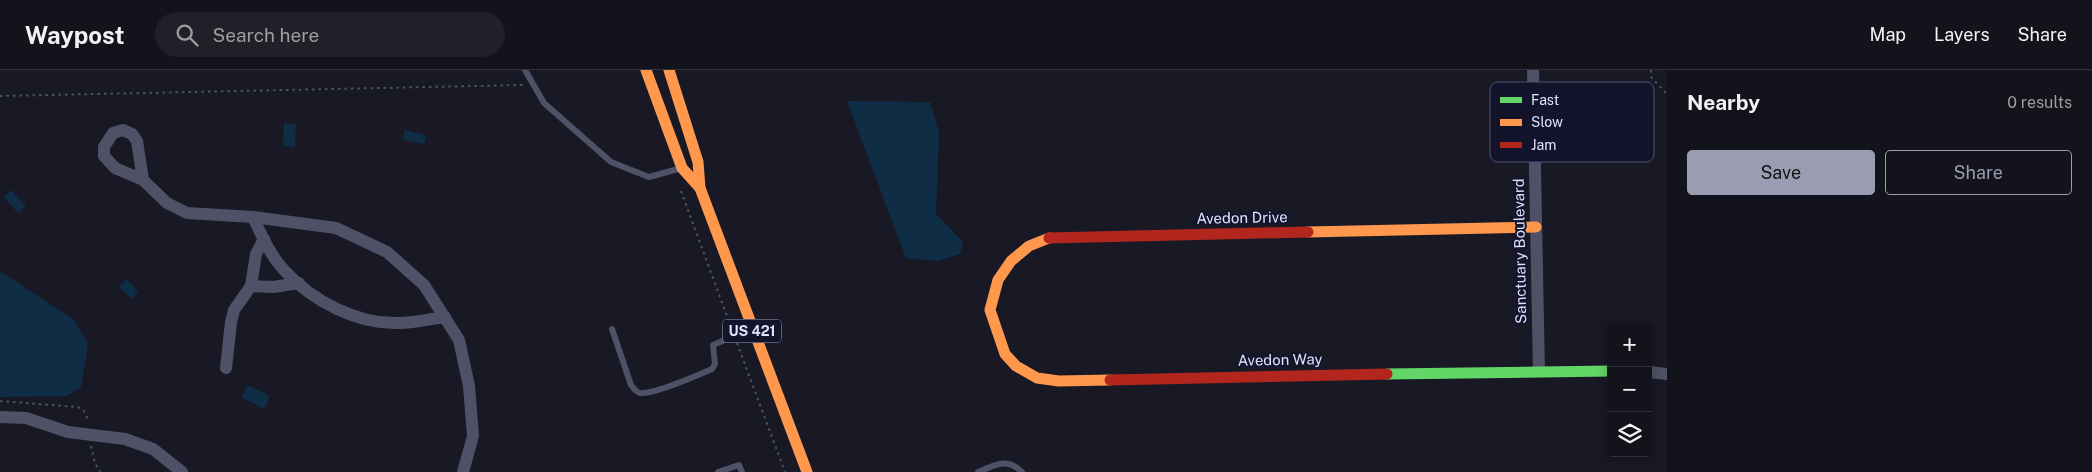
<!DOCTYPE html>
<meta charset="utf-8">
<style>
:root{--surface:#13131c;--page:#202029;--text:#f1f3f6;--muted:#9d9ea3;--line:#32323b;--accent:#9a9cb2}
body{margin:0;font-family:"Public Sans",sans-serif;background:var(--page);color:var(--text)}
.controls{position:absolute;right:15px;bottom:15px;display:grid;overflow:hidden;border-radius:5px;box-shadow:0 2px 12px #0003}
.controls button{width:45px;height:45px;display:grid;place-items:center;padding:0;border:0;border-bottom:1px solid var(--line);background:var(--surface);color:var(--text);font:25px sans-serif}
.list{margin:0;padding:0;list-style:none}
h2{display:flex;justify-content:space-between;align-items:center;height:65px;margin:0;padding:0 20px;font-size:21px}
h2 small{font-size:16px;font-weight:400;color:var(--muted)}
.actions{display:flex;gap:10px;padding:15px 20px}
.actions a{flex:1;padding:11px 0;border:1px solid var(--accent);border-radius:5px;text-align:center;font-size:18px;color:var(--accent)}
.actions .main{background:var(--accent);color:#111}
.icon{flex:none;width:28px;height:28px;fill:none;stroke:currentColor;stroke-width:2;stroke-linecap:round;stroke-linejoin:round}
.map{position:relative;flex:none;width:1667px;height:402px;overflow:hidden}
header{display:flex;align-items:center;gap:30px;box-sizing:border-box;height:70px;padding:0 25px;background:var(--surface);border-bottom:1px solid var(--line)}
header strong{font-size:24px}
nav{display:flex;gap:28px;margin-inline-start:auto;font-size:18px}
.search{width:350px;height:45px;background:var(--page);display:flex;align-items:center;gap:12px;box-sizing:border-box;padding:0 18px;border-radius:28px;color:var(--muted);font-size:19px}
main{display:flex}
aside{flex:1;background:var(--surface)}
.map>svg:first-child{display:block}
.water{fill:#102d46}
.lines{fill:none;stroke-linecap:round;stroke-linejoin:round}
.path{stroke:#47555e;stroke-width:2;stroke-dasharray:2.5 4;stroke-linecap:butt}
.lane{stroke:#4f5266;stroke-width:6}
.street{stroke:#4f5266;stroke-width:12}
.fast{stroke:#63d668;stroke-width:11}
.slow{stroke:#ff974d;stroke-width:11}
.jam{stroke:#b3261e;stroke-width:11}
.labels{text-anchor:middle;stroke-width:4;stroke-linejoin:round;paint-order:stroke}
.shield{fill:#13142c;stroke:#a2a4be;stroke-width:1}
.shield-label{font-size:14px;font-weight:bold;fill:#e0e2fd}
.street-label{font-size:15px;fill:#e0e2fd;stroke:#13142c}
.key{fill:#13142c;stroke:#50526b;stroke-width:1}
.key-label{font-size:14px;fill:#e0e2fd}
</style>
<header>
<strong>Waypost</strong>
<div class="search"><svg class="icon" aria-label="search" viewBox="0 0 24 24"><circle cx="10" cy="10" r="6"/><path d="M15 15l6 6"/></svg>Search here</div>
<nav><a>Map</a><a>Layers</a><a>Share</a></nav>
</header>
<main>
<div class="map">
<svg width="1667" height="402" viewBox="0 0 1667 402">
<rect width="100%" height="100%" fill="#191926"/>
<g class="water">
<path d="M847 31 930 32 939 63 936 144 963 172 960 184 938 191 906 188Z"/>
<path d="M284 53 296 54 295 77 283 76Z"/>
<path d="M405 60 426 65 424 74 403 70Z"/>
<path d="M11 120 26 136 18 143 4 127Z"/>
<path d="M0 201 74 250 88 274 81 317 67 326 0 327Z"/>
<path d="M127 209 138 222 131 229 119 216Z"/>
<path d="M248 315 270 326 264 339 241 327Z"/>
</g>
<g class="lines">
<g class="path">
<path d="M1651 0V7L1667 24"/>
<path d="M0 26 523 15"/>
<path d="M681 121 731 257"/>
<path d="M737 273 785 402"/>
<path d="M0 331 78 337 84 341 89 352"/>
<path d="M91 376 95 393 100 402"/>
</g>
<g class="lane">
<path d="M525 0 544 33 611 92 649 107 678 99"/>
<path d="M612 259 631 315C634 319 636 322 640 323 653 325 698 305 712 299L715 294 713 275 751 259"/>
<path d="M718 402 739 395 742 402"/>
<path d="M978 402C995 395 1007 387 1022 402"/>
</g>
<g class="street">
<path d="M1533 0 1539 301"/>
<path d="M143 110 137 71 132 64 123 60 113 63 104 77V86L115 98 143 110 167 133 187 143 253 147 336 158 387 182 424 215 459 270 469 316 473 366 463 402"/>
<path d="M253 147C262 166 270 185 284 200 312 231 358 255 400 253 415 253 430 249 445 247"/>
<path d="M251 216 273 217 299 213"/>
<path d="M226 298 231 252 234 240 251 216 256 184 264 169"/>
<path d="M1648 302 1667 304"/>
<path d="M0 347 26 348 68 362 125 369 153 379 182 402"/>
</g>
<path class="fast" d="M1387 304 1611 301"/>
<g class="slow">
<path d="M646 0 682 98 700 118"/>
<path d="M669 0 698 92 700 118 807 402"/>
<path d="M1308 162 1536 157"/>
<path d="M1049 168 1029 176 1011 191 998 210 990 240 1005 284 1016 296 1037 308 1059 311 1110 310"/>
</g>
<g class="jam">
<path d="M1049 168 1308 162"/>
<path d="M1110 310 1387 304"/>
</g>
</g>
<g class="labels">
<rect class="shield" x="723" y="249.5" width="58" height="23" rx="4"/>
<g class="shield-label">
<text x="752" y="266">US 421</text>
</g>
<g class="street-label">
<text transform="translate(1242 148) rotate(-1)" y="5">Avedon Drive</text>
<text transform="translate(1520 181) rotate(-91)" y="5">Sanctuary Boulevard</text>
<text transform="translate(1280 290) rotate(-1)" y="5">Avedon Way</text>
</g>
</g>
<rect x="1490" y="12" width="164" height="80" rx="8" class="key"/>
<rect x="1500" y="27" width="22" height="6" fill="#63d668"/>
<rect x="1500" y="49" width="22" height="7" fill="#ff974d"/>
<rect x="1500" y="72" width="22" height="6" fill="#b3261e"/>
<g class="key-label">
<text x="1531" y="35">Fast</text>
<text x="1531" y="57">Slow</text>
<text x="1531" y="80">Jam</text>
</g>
</svg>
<div class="controls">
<button>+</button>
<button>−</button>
<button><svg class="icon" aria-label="layers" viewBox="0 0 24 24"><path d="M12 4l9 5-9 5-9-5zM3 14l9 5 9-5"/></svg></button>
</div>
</div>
<aside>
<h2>Nearby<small>0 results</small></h2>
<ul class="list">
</ul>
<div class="actions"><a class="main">Save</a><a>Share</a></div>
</aside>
</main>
